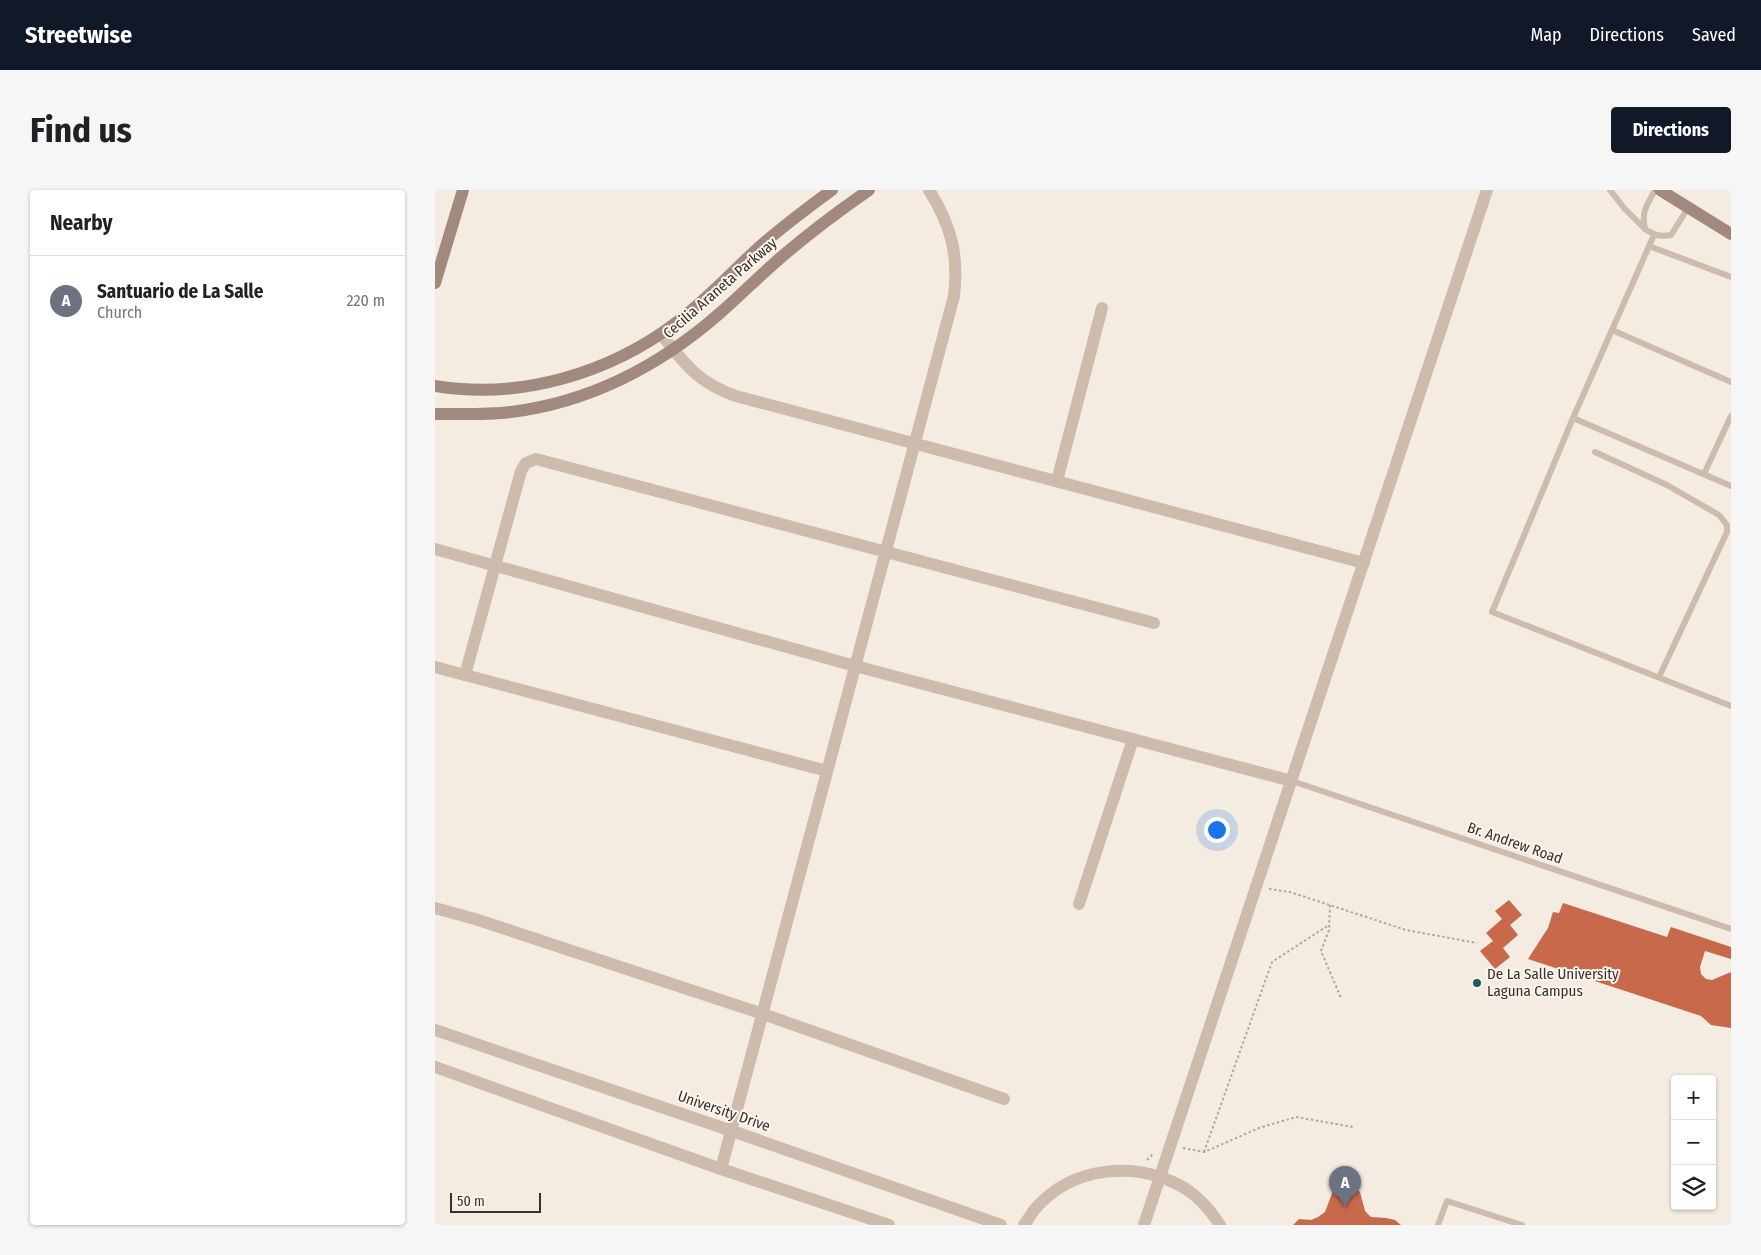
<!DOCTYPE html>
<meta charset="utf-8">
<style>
:root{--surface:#fff;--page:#f6f6f6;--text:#202124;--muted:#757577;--line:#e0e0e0;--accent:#111827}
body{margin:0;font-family:"Fira Sans Condensed",sans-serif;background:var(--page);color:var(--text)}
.controls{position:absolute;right:15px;bottom:15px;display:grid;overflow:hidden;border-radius:5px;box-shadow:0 1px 4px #0004}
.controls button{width:45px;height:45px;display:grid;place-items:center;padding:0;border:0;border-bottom:1px solid var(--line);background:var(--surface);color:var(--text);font:25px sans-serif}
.scale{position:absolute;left:15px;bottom:12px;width:91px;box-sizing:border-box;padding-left:5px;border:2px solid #3b302b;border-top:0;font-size:14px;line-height:18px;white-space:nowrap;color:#3b302b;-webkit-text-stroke:4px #fbf5ee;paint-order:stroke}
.you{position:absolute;left:781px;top:639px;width:18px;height:18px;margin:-12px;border:4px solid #fff;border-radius:50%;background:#1a73e8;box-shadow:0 0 0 8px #1a73e833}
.badge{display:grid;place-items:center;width:32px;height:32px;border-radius:50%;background:var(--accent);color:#fff;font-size:16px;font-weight:700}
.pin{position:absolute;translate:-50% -41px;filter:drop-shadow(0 1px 2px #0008)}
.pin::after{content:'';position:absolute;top:26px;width:18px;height:15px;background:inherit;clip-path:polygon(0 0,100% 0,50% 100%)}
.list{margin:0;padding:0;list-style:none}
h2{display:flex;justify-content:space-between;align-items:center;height:65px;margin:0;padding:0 20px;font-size:21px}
h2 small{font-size:16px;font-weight:400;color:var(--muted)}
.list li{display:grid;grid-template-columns:32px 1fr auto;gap:15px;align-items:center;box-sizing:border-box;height:90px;padding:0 20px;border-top:1px solid var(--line)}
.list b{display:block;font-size:19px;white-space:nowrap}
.list p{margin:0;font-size:16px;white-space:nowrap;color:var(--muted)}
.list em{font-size:16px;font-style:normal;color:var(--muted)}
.icon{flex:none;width:28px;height:28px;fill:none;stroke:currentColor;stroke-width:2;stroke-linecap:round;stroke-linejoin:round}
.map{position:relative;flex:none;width:1296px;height:1035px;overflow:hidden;border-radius:5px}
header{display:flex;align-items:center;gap:30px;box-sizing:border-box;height:70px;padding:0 25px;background:var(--accent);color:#fff}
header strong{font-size:24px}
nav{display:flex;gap:28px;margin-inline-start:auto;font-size:18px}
.intro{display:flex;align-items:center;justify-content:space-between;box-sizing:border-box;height:120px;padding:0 30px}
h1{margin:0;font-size:35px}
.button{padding:12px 22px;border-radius:5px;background:var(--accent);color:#fff;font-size:18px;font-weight:700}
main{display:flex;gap:30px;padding:0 30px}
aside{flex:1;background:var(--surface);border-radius:5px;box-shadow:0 1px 4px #0004}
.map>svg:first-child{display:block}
.building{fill:#c8694b}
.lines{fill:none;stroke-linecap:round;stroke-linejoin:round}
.path{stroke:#b9a596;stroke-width:2;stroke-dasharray:2.5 2.5;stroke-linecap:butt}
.lane{stroke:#cdbbac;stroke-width:6}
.street{stroke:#cdbbac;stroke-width:12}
.secondary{stroke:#a18a7d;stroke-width:12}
.poi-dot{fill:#1f5a5e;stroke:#fbf5ee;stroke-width:2}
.labels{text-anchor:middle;stroke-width:4;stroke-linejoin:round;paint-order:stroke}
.street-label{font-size:15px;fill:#3b302b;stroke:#fbf5ee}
.poi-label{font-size:15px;fill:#3b302b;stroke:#fbf5ee;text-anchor:start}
</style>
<header>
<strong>Streetwise</strong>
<nav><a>Map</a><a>Directions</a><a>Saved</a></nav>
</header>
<div class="intro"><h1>Find us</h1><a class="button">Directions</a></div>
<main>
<aside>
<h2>Nearby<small></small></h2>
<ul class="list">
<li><span class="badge" style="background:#6b7280">A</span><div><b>Santuario de La Salle</b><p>Church</p></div><em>220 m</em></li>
</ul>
</aside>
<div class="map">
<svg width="1296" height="1035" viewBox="0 0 1296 1035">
<rect width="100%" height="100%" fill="#f4ebe1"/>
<g class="building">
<path d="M1074 710 1087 725 1075 735 1083 745 1068 758 1075 767 1060 779 1045 761 1058 751 1051 743 1067 729 1060 721Z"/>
<path d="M1128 713 1232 747 1236 737 1296 757V769L1270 761 1265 777 1266 784 1271 789 1277 790 1296 782V838L1276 835 1266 826 1093 769 1113 738 1118 722 1124 723Z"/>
<path d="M912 994 919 996 925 1002 930 1021 936 1027 951 1028 960 1030 966 1035H858L864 1029 876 1030 883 1027 890 1022 899 998 904 995Z"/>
</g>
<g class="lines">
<g class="path">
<path d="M834 699 855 702 971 740 1042 753"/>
<path d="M895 715 894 740 886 761 906 808"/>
<path d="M748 958 769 962 824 938 861 927 918 937"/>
<path d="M769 962 837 772 894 735"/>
<path d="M712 970 719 963"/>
</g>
<g class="lane">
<path d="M1175 0 1189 18 1209 38"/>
<path d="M1220 0C1212 16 1206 21 1210 39 1219 45 1225 47 1236 45L1253 18"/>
<path d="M1219 45 1138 228 1296 296"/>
<path d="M1214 56 1296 87"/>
<path d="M1177 140 1296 192"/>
<path d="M1138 228 1057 422 1296 516"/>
<path d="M1160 262 1232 295 1284 325 1292 335V342L1224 487"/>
<path d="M1269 284 1296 226"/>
<path d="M857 591 1296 739"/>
<path d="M1003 1035 1012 1011 1087 1035"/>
</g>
<g class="street">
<path d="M226 144C250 174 263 193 301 206L929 373"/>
<path d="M622 291 667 118"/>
<path d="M0 359 420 476 857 591"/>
<path d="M0 477 392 581"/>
<path d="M30 485 86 281 91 273 101 269 719 433"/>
<path d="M644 714 698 549"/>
<path d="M0 718 40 729 328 824 569 909"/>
<path d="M0 840 297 941 566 1035"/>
<path d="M0 877 286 979 454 1035"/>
<path d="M286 979 519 106C524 65 516 35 494 0"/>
<path d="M589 1035C593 1030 596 1024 600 1019 638 975 703 970 751 999 765 1008 776 1021 785 1035"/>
<path d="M709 1035 1052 0"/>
</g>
<g class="secondary">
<path d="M1225 0 1296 44"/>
<path d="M0 93 28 0"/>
<path d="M0 196C84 210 174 184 242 132 270 111 294 85 320 61 344 39 371 19 397 0"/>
<path d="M0 224C25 224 51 225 76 222 155 212 226 175 285 123 307 104 327 83 350 64 377 41 405 20 434 0"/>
</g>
</g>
<circle class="poi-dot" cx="1042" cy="793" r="5"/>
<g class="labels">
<g class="street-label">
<text transform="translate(285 98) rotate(-41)" y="5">Cecilia Araneta Parkway</text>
<text transform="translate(1080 653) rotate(19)" y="5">Br. Andrew Road</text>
<text transform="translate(289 921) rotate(19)" y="5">University Drive</text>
</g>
<g class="poi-label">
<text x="1052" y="789">De La Salle University<tspan x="1052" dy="17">Laguna Campus</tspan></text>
</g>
</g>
</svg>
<div class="controls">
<button>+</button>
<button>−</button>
<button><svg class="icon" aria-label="layers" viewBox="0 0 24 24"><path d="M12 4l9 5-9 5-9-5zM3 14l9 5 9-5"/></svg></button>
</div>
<div class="scale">50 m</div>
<div class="you"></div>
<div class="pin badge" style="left:910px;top:1017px;background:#6b7280">A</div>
</div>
</main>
